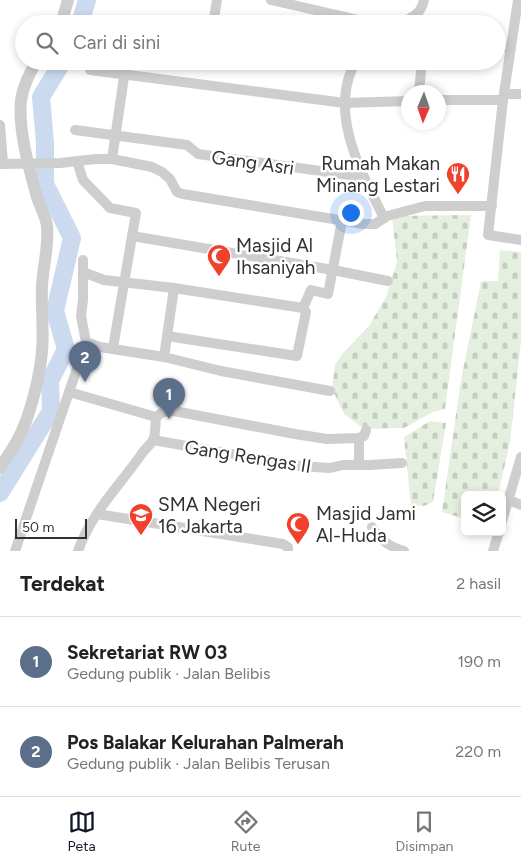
<!DOCTYPE html>
<html lang="id">
<meta charset="utf-8">
<style>
:root{--surface:#fff;--page:#f6f6f6;--text:#222;--muted:#767676;--line:#e0e0e0;--accent:#111827}
body{margin:0;font-family:Figtree,sans-serif;background:var(--page);color:var(--text)}
.controls{position:absolute;right:15px;bottom:15px;display:grid;overflow:hidden;border-radius:8px;box-shadow:0 2px 8px #0003}
.controls button{width:45px;height:45px;display:grid;place-items:center;padding:0;border:0;border-bottom:1px solid var(--line);background:var(--surface);color:var(--text);font:25px sans-serif}
.compass{position:absolute;left:401px;top:85px;width:45px;height:45px;border-radius:50%;background:var(--surface);box-shadow:0 2px 8px #0003;rotate:182deg}
.scale{position:absolute;left:15px;bottom:12px;width:72px;box-sizing:border-box;padding-left:5px;border:2px solid #313131;border-top:0;font-size:14px;line-height:18px;white-space:nowrap;color:#313131;-webkit-text-stroke:4px #fff;paint-order:stroke}
.you{position:absolute;left:350px;top:212px;width:18px;height:18px;margin:-12px;border:4px solid #fff;border-radius:50%;background:#1a73e8;box-shadow:0 0 0 8px #1a73e833}
.badge{display:grid;place-items:center;width:32px;height:32px;border-radius:50%;background:var(--accent);color:#fff;font-size:16px;font-weight:700}
.pin{position:absolute;translate:-50% -41px;filter:drop-shadow(0 1px 2px #0008)}
.pin::after{content:'';position:absolute;top:26px;width:18px;height:15px;background:inherit;clip-path:polygon(0 0,100% 0,50% 100%)}
.list{margin:0;padding:0;list-style:none}
h2{display:flex;justify-content:space-between;align-items:center;height:65px;margin:0;padding:0 20px;font-size:21px}
h2 small{font-size:16px;font-weight:400;color:var(--muted)}
.list li{display:grid;grid-template-columns:32px 1fr auto;gap:15px;align-items:center;box-sizing:border-box;height:90px;padding:0 20px;border-top:1px solid var(--line)}
.list b{display:block;font-size:19px;white-space:nowrap}
.list p{margin:0;font-size:16px;white-space:nowrap;color:var(--muted)}
.list em{font-size:16px;font-style:normal;color:var(--muted)}
.icon{flex:none;width:28px;height:28px;fill:none;stroke:currentColor;stroke-width:2;stroke-linecap:round;stroke-linejoin:round}
.map{position:relative;flex:none;width:521px;height:551px;overflow:hidden}
.search{position:absolute;background:var(--surface);box-shadow:0 2px 8px #0003;left:15px;right:15px;top:15px;height:55px;display:flex;align-items:center;gap:12px;box-sizing:border-box;padding:0 18px;border-radius:28px;color:var(--muted);font-size:19px}
.sheet{height:245px;background:var(--surface)}
nav{display:flex;justify-content:space-around;align-items:center;box-sizing:border-box;height:70px;border-top:1px solid var(--line);background:var(--surface);font-size:14px;color:var(--muted)}
nav a{display:grid;justify-items:center;gap:2px}
nav .on{color:var(--accent)}
.map>svg:first-child{display:block}
.cemetery{fill:url(#cemetery-stones)}
.lines{fill:none;stroke-linecap:round;stroke-linejoin:round}
.river{stroke:#cbdaef;stroke-width:18}
.minor{stroke:#cecece;stroke-width:10}
.tertiary{stroke:#cecece;stroke-width:12}
.labels{text-anchor:middle;stroke-width:5;stroke-linejoin:round;paint-order:stroke}
.street-label{font-size:19px;fill:#313131;stroke:#fff}
.poi-label{font-size:19px;fill:#313131;stroke:#fff;text-anchor:start}
</style>
<div class="map">
<svg width="521" height="551" viewBox="0 0 521 551">
<defs>
<pattern id="cemetery-stones" width="16" height="16" patternUnits="userSpaceOnUse" patternTransform="scale(1.25)"><rect width="16" height="16" fill="#e5efdf"/><path d="M2 7V4a2 2 0 0 1 4 0v3zM10 15v-3a2 2 0 0 1 4 0v3z" fill="#c5cdc0"/></pattern>
</defs>
<rect width="100%" height="100%" fill="#fff"/>
<g class="cemetery">
<path d="M471 215 445 409 433 412 404 428 364 429 344 414 332 389 335 365 343 353 369 326 386 297 397 262 392 216Z"/>
<path d="M500 250 521 252V341L510 442 498 495H465V519L442 512 461 380 481 281H498Z"/>
<path d="M430 421 446 423 433 502 424 506 411 505 404 437Z"/>
</g>
<g class="lines">
<g class="river">
<path d="M80 24 87 0"/>
<path d="M0 493 51 411 50 381 66 349 55 311 72 238 45 184V143L41 97 63 61"/>
</g>
<g class="minor">
<path d="M271 0 376 24"/>
<path d="M518 0 503 100 488 235 521 240"/>
<path d="M122 24H135"/>
<path d="M213 24 217 0"/>
<path d="M397 24C410 19 421 15 424 0"/>
<path d="M497 46 511 48"/>
<path d="M356 61C327 111 361 172 384 218"/>
<path d="M90 70 345 103 408 101"/>
<path d="M419 92 422 61"/>
<path d="M505 94H521"/>
<path d="M438 100H503"/>
<path d="M0 125 3 163"/>
<path d="M75 130 187 145 198 154 364 177"/>
<path d="M112 159 124 77 119 61"/>
<path d="M77 161 83 180 110 208 136 213 113 348"/>
<path d="M0 164 60 163 96 159H112L152 167 162 172 170 179 177 192 183 194 363 224H375L387 216 425 206H492"/>
<path d="M132 236 333 270 388 281"/>
<path d="M83 272 104 280 174 288 303 308 306 312 297 356 167 336"/>
<path d="M303 308 311 290 328 294 342 221"/>
<path d="M86 342 100 347 164 357 221 371 330 391"/>
<path d="M164 357 174 288"/>
<path d="M69 392 156 417"/>
<path d="M156 417 163 412 174 411 295 434 327 439 359 438 364 436 366 430"/>
<path d="M153 440 300 466 330 468 343 465H370L402 463"/>
<path d="M359 465V438"/>
<path d="M509 500 521 505"/>
<path d="M97 514 283 544 288 547V551"/>
<path d="M502 521 521 457"/>
<path d="M372 527C379 540 390 547 404 551"/>
<path d="M15 551 86 342 81 316 83 300V260"/>
<path d="M78 551C91 513 121 484 143 452 146 448 151 444 153 440 156 435 155 424 156 417"/>
<path d="M493 551 499 532"/>
</g>
<g class="tertiary">
<path d="M61 24 68 0"/>
<path d="M0 468C6 458 13 449 18 439 30 417 40 376 42 351 44 330 41 308 42 286 43 266 49 247 47 226 46 216 40 207 37 197 29 169 18 129 21 100 23 87 30 72 37 61"/>
</g>
</g>
<defs>
<g id="restaurant-pin" transform="scale(1.25)"><path d="M0 17L-7.5 6A9.5 9.5 0 1 1 7.5 6Z" fill="#f1402b" stroke="#fff"/><path d="M-5-6h1v4h1v-4h1v4h1v-4h1v5L-1.5 .5V6h-2V.5L-5-1ZM5-6V6H3V1.5H1.5Q1.5-4 5-6Z" fill="#fff"/></g>
<g id="mosque-pin" transform="scale(1.25)"><path d="M0 17L-7.5 6A9.5 9.5 0 1 1 7.5 6Z" fill="#f1402b" stroke="#fff"/><path d="M3.5-4.9A6 6 0 1 0 3.5 4.9A5 5 0 1 1 3.5-4.9Z" fill="#fff"/></g>
<g id="school-pin" transform="scale(1.25)"><path d="M0 17L-7.5 6A9.5 9.5 0 1 1 7.5 6Z" fill="#f1402b" stroke="#fff"/><path d="M0-5L7-2L0 1L-7-2ZM-4 1L0 2.5L4 1V4Q0 6-4 4Z" fill="#fff"/></g>
</defs>
<g fill-rule="evenodd">
<use href="#restaurant-pin" x="458" y="174"/>
<use href="#mosque-pin" x="219" y="256"/>
<use href="#school-pin" x="141" y="515"/>
<use href="#mosque-pin" x="298" y="524"/>
</g>
<g class="labels">
<g class="street-label">
<text transform="translate(253 162) rotate(8)" y="7">Gang Asri</text>
<text transform="translate(248 456) rotate(9)" y="7">Gang Rengas II</text>
</g>
<g class="poi-label">
<text x="440" y="170" text-anchor="end">Rumah Makan<tspan x="440" dy="22">Minang Lestari</tspan></text>
<text x="236" y="252">Masjid Al<tspan x="236" dy="22">Ihsaniyah</tspan></text>
<text x="158" y="511">SMA Negeri<tspan x="158" dy="22">16 Jakarta</tspan></text>
<text x="316" y="520">Masjid Jami<tspan x="316" dy="22">Al-Huda</tspan></text>
</g>
</g>
</svg>
<div class="controls">
<button><svg class="icon" aria-label="layers" viewBox="0 0 24 24"><path d="M12 4l9 5-9 5-9-5zM3 14l9 5 9-5"/></svg></button>
</div>
<svg class="compass" viewBox="-18 -18 36 36"><path d="M0-13l5 13h-10z" fill="#e53935"/><path d="M0 13l5-13h-10z" fill="#767676"/></svg>
<div class="scale">50 m</div>
<div class="you"></div>
<div class="pin badge" style="left:169px;top:419px;background:#5c6f8a">1</div>
<div class="pin badge" style="left:85px;top:382px;background:#5c6f8a">2</div>
<div class="search"><svg class="icon" aria-label="search" viewBox="0 0 24 24"><circle cx="10" cy="10" r="6"/><path d="M15 15l6 6"/></svg>Cari di sini</div>
</div>
<section class="sheet">
<h2>Terdekat<small>2 hasil</small></h2>
<ul class="list">
<li><span class="badge" style="background:#5c6f8a">1</span><div><b>Sekretariat RW 03</b><p>Gedung publik · Jalan Belibis</p></div><em>190 m</em></li>
<li><span class="badge" style="background:#5c6f8a">2</span><div><b>Pos Balakar Kelurahan Palmerah</b><p>Gedung publik · Jalan Belibis Terusan</p></div><em>220 m</em></li>
</ul>
</section>
<nav>
<a class="on"><svg class="icon" aria-label="map" viewBox="0 0 24 24"><path d="M3 6l6-2 6 2 6-2v14l-6 2-6-2-6 2zM9 4v14M15 6v14"/></svg>Peta</a>
<a><svg class="icon" aria-label="directions" viewBox="0 0 24 24"><path d="M12 3l9 9-9 9-9-9zM9 14v-3h6M13 9l2 2-2 2"/></svg>Rute</a>
<a><svg class="icon" aria-label="saved" viewBox="0 0 24 24"><path d="M7 4h10v16l-5-4-5 4z"/></svg>Disimpan</a>
</nav>
